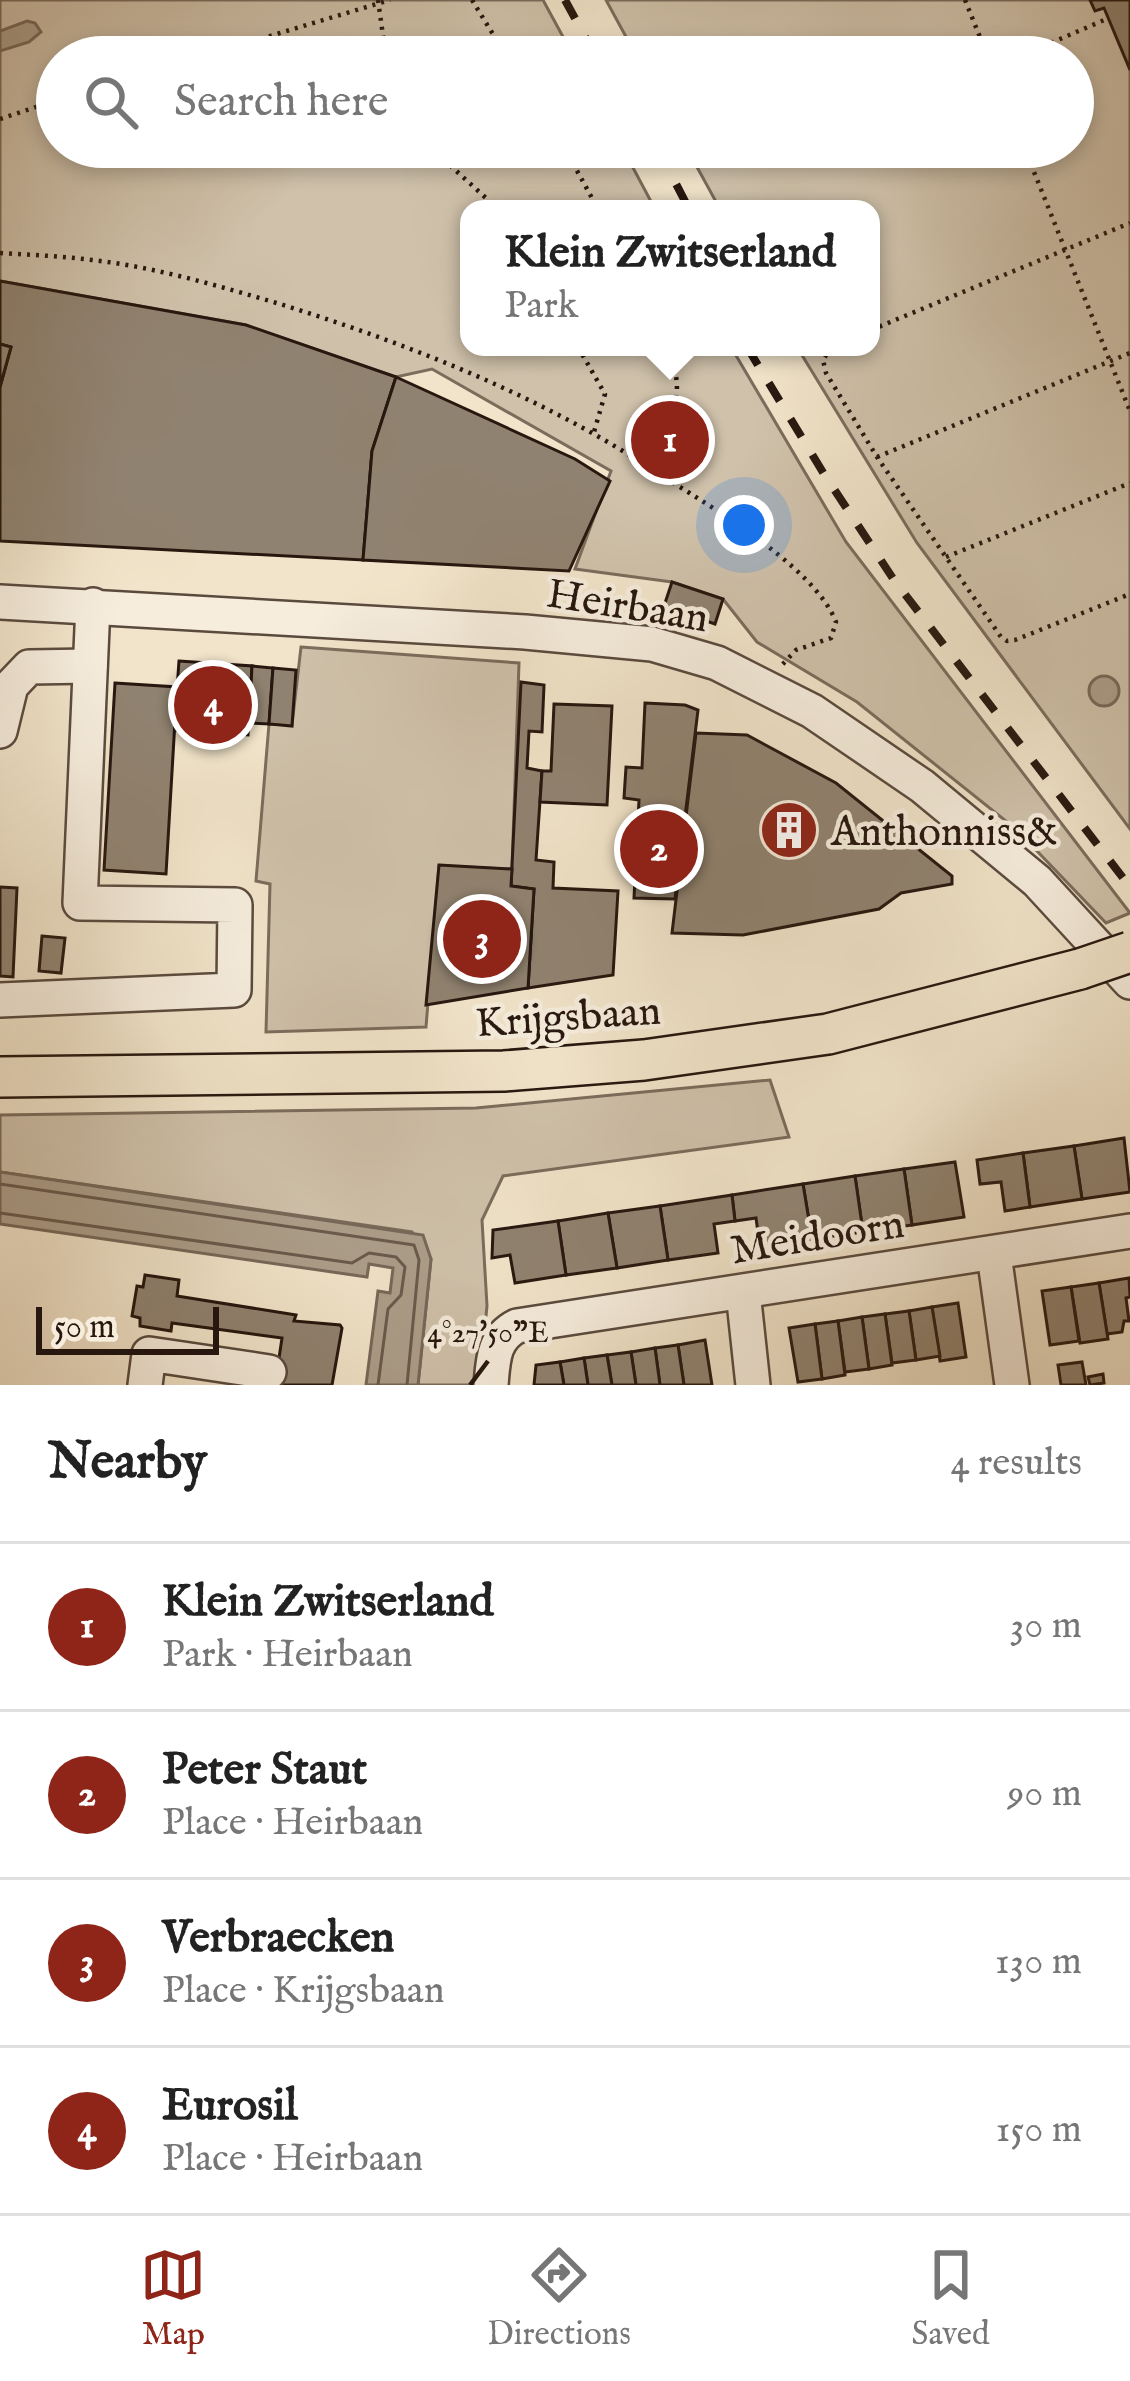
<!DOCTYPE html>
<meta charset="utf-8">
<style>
:root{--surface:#fff;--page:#f6f6f6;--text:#222;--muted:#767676;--line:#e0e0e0;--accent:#8f2418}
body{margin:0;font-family:"IM FELL English",serif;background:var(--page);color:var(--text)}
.scale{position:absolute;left:36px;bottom:30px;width:183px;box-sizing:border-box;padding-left:12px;border:6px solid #27170f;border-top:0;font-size:33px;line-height:42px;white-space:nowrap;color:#27170f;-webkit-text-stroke:9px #f6eddd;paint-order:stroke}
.you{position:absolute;left:744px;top:525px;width:42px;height:42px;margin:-30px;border:9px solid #fff;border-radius:50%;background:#1a73e8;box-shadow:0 0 0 18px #1a73e833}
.badge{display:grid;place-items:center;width:78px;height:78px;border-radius:50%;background:var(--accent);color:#fff;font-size:39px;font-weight:700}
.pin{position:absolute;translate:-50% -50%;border:6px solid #fff;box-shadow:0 3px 12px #0006}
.popup{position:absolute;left:460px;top:200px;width:420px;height:156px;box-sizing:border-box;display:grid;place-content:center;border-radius:24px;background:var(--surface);filter:drop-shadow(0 3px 9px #0005);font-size:39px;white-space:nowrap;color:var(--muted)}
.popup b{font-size:45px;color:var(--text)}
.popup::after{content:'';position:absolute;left:50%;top:100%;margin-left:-24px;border:24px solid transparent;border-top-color:var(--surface)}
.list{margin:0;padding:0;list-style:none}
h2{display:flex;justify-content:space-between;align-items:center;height:156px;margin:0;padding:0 48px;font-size:51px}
h2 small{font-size:39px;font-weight:400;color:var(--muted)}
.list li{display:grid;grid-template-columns:78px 1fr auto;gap:36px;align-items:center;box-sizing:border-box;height:168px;padding:0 48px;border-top:3px solid var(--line)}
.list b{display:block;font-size:45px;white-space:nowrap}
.list p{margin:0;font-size:39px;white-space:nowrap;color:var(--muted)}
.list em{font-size:39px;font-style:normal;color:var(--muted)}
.icon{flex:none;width:66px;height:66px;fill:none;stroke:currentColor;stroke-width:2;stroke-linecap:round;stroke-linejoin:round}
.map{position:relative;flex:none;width:1130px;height:1385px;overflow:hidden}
.search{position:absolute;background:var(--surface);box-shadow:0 6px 18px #0003;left:36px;right:36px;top:36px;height:132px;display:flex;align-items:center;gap:30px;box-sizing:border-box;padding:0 42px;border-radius:66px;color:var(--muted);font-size:45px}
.sheet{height:828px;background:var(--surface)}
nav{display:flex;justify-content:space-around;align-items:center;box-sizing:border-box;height:168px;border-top:3px solid var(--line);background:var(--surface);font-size:33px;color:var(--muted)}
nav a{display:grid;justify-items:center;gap:6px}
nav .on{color:var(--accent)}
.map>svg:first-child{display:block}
.green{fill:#cfc1aa;stroke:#7b6c5c;stroke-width:3}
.water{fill:#ac9e8a;stroke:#776859;stroke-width:3}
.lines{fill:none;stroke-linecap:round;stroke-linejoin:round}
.shore{stroke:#6a5a4c;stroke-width:3}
.building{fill:#908270;stroke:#27170f;stroke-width:3}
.minor-casing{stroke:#5a4a3e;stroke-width:38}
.major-casing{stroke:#27170f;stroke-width:44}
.path{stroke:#27170f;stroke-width:4.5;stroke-dasharray:3 6;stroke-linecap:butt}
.minor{stroke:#f6eddd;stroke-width:33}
.major{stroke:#f1e4ca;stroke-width:39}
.rail{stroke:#27170f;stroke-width:8;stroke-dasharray:21 21;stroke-linecap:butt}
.major-bridge-casing{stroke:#27170f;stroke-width:44;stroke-linecap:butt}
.major-bridge{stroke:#f1e4ca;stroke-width:39}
.ticks{fill:none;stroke:#27170f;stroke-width:4.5}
.labels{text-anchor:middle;stroke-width:9;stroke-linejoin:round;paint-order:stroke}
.street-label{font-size:42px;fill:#27170f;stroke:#f6eddd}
.poi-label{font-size:42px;fill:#27170f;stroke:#f6eddd;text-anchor:start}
.ticks-label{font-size:30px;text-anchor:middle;fill:#27170f;stroke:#f6eddd;stroke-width:9;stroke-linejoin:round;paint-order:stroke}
</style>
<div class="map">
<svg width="1130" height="1385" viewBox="0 0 1130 1385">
<rect width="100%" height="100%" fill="#f1e4ca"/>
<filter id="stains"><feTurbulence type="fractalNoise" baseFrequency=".00167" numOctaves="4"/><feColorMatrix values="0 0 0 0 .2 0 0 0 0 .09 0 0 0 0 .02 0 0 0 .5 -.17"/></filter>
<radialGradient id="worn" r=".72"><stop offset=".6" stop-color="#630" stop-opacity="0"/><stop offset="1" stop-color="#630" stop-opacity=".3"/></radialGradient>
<g class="green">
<path d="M0 0H543L574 57H57V147H622L655 209H469V347H731L846 542 1130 913 1106 923 1016 829 857 702 757 642 723 599 672 582 575 569 611 471 432 369 396 377 246 325 0 281Z"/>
<path d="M606 0H1130V829L917 543 797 347H871V209H720L686 147H1073V57H637Z"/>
<path d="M301 647 519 663 512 869 439 866 426 1027 266 1032 270 884 256 881 269 724 292 725Z"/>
<path d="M770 1080 789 1137 503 1176 482 1220 487 1306 479 1385H418L431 1259 412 1232 0 1172V1115L476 1108Z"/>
</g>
<g class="water">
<path d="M27 21 35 23 41 32 29 42 0 51V31Z"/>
<circle cx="1104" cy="691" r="15"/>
<path d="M0 1172 423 1235 431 1259 418 1385H366L378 1291 390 1293 393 1268 369 1264 367 1277 0 1224Z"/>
</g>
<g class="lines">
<g class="shore">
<path d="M0 1184 414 1245 419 1260 407 1385"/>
<path d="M0 1213 352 1263 369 1253 396 1257 405 1267 401 1295 388 1309 378 1385"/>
</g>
</g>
<g class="building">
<path d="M1090 0H1130V70L1104 8 1095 11Z"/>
<path d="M0 281 246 325 396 377 372 451 363 560 0 541V387L11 347 0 344Z"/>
<path d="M0 344 11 347 0 387Z"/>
<path d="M396 377 575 459 610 481 569 571 363 560 372 451Z"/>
<path d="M672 582 723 599 715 624 664 606Z"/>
<path d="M179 661 252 666 248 735 174 730Z"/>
<path d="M252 666 273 668 269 724 249 723Z"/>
<path d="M273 668 296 670 292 726 269 724Z"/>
<path d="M521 682 544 685 542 732 529 731 527 768 542 771 536 860 554 862 553 888 618 891 613 975 528 988 534 889 511 886Z"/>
<path d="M115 683 177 687 166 874 104 870Z"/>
<path d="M645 703 685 705 698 710 675 899 634 898 639 800 624 798 626 767 642 768Z"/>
<path d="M554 704 612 706 607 805 540 802 542 771H551Z"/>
<path d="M696 733 747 735 836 783 952 876V884L901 893 879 909 743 935 672 933Z"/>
<path d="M439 865 512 869 511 886 534 889 528 988 426 1005Z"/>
<path d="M0 887 17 888 13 977 0 976Z"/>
<path d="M42 936 65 938 61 973 39 971Z"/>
<path d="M1124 1138 1130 1192 1082 1199 1074 1146Z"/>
<path d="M1074 1146 1082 1199 1030 1207 1023 1153Z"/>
<path d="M1023 1153 1030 1207 1005 1211 1001 1182 980 1184 977 1160Z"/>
<path d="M955 1162 964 1217 912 1225 904 1169Z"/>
<path d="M904 1169 912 1225 863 1232 855 1176Z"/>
<path d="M855 1176 863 1232 812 1239 803 1184Z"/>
<path d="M803 1184 812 1239 760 1247 756 1218 735 1221 732 1195Z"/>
<path d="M732 1195 735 1221 714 1224 718 1253 668 1260 660 1206Z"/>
<path d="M660 1206 668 1260 617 1268 608 1213Z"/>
<path d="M608 1213 617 1268 566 1275 558 1221Z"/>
<path d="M558 1221 566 1275 515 1283 510 1255 492 1258 493 1230Z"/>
<path d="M145 1275 179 1280 177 1296 296 1315 294 1321 340 1325 342 1328 332 1385H275L282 1338 172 1323 171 1331 140 1326V1318L132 1316 137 1286 143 1287Z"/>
<path d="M1129 1278 1130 1297 1126 1298 1129 1321H1124L1122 1332 1107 1334 1099 1283Z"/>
<path d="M1099 1283 1108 1339 1080 1343 1071 1287Z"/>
<path d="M1071 1287 1079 1341 1050 1345 1042 1291Z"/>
<path d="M958 1303 966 1357 940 1361 932 1307Z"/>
<path d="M932 1307 940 1356 916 1360 909 1311Z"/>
<path d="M909 1311 916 1360 892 1363 885 1314Z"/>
<path d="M885 1314 892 1365 869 1369 862 1317Z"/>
<path d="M862 1317 869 1369 845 1372 838 1321Z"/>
<path d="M838 1321 845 1375 822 1379 815 1324Z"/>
<path d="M815 1324 822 1379 798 1382 789 1328Z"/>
<path d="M705 1340 712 1385H684L678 1345Z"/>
<path d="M678 1345 684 1385H660L655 1348Z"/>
<path d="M655 1348 660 1385H636L631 1352Z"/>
<path d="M631 1352 636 1385H612L607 1355Z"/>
<path d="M607 1355 612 1385H588L584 1358Z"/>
<path d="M584 1358 588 1385H564L560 1362Z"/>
<path d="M560 1362 564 1385H534L536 1365Z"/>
<path d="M1082 1362 1086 1385H1061L1058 1365Z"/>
<path d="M1103 1374 1104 1383 1090 1385 1088 1377Z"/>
</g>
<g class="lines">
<g class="minor-casing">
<g id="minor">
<path d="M0 602 525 632 652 644 717 663 812 711 922 786 1037 881 1130 982"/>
<path d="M0 731 11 686 29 667 90 666"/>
<path d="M0 1000 234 990 235 905 80 903 93 605"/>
<path d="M994 1254 1012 1385"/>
<path d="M743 1292 753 1385"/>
<path d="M145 1385 149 1354 269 1372"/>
<path d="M491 1385C493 1361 493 1338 517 1326L1130 1231"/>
</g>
</g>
<g class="major-casing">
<path id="major" d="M0 1077 504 1071 644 1060 828 1034 1080 969"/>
</g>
<g class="path">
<path d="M378 0 386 57"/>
<path d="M472 0 507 57"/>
<path d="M965 0 988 57"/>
<path d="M200 57 390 0"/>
<path d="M1018 57 1109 18"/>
<path d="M0 119 57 100"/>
<path d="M430 147 498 209"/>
<path d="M564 147 598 209"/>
<path d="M1024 147 1130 411"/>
<path d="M0 253C31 255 62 256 92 260 155 267 219 286 280 304 405 343 531 392 642 463 669 419 691 398 666 347"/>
<path d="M871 330 1130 223"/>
<path d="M578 347 605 394 594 432"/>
<path d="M831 347 823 360 826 373 877 457 1001 637 1007 641 1015 640 1130 594"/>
<path d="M877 457 1130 353"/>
<path d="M642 463C697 499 813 563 836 622L831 638 796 650 781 666"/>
<path d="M946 557 1130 483"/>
</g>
<use href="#minor" class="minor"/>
<use href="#major" class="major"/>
<g class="rail">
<path d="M565 0 596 57"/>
<path d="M657 147 689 209"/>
<path d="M747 347 824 474 894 580 1130 887"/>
</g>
<g class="major-bridge-casing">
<path id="major-bridge" d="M1080 969 1130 952"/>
</g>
<use href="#major-bridge" class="major-bridge"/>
</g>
<path class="ticks" d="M470 1385 488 1361"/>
<defs>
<g id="building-disc" transform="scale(3)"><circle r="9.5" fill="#8f2418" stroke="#f6eddd"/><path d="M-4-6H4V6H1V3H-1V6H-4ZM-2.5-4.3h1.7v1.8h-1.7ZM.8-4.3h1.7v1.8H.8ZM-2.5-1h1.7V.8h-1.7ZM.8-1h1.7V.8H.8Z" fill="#fff"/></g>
</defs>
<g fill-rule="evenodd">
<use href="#building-disc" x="789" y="830"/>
</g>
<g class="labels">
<g class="street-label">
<text transform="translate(628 604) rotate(9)" y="15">Heirbaan</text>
<text transform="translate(568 1015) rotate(-4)" y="15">Krijgsbaan</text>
<text transform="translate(817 1235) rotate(-9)" y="15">Meidoorn</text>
</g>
<g class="poi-label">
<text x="831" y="845">Anthonniss&amp;</text>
</g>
</g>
<g class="ticks-label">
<text x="488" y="1342">4°27'50"E</text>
</g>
<rect width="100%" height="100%" filter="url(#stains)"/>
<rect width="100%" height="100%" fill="url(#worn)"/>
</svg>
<div class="scale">50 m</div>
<div class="you"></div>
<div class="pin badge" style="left:670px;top:440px">1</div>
<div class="popup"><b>Klein Zwitserland</b>Park</div>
<div class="pin badge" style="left:659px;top:849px">2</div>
<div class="pin badge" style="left:482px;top:939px">3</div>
<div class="pin badge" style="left:213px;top:705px">4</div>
<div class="search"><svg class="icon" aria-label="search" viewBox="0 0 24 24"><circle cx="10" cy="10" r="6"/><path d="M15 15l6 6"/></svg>Search here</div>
</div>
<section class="sheet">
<h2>Nearby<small>4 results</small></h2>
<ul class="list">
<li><span class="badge">1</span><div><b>Klein Zwitserland</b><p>Park · Heirbaan</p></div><em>30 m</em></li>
<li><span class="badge">2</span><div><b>Peter Staut</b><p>Place · Heirbaan</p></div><em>90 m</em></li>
<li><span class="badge">3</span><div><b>Verbraecken</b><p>Place · Krijgsbaan</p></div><em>130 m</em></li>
<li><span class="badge">4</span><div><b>Eurosil</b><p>Place · Heirbaan</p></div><em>150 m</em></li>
</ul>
</section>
<nav>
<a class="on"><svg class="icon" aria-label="map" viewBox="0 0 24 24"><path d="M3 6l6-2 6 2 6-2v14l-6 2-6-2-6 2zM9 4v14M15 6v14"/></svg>Map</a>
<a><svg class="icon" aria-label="directions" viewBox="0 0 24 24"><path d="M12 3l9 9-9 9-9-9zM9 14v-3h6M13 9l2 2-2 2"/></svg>Directions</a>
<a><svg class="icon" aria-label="saved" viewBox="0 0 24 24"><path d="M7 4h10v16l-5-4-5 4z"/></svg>Saved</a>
</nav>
